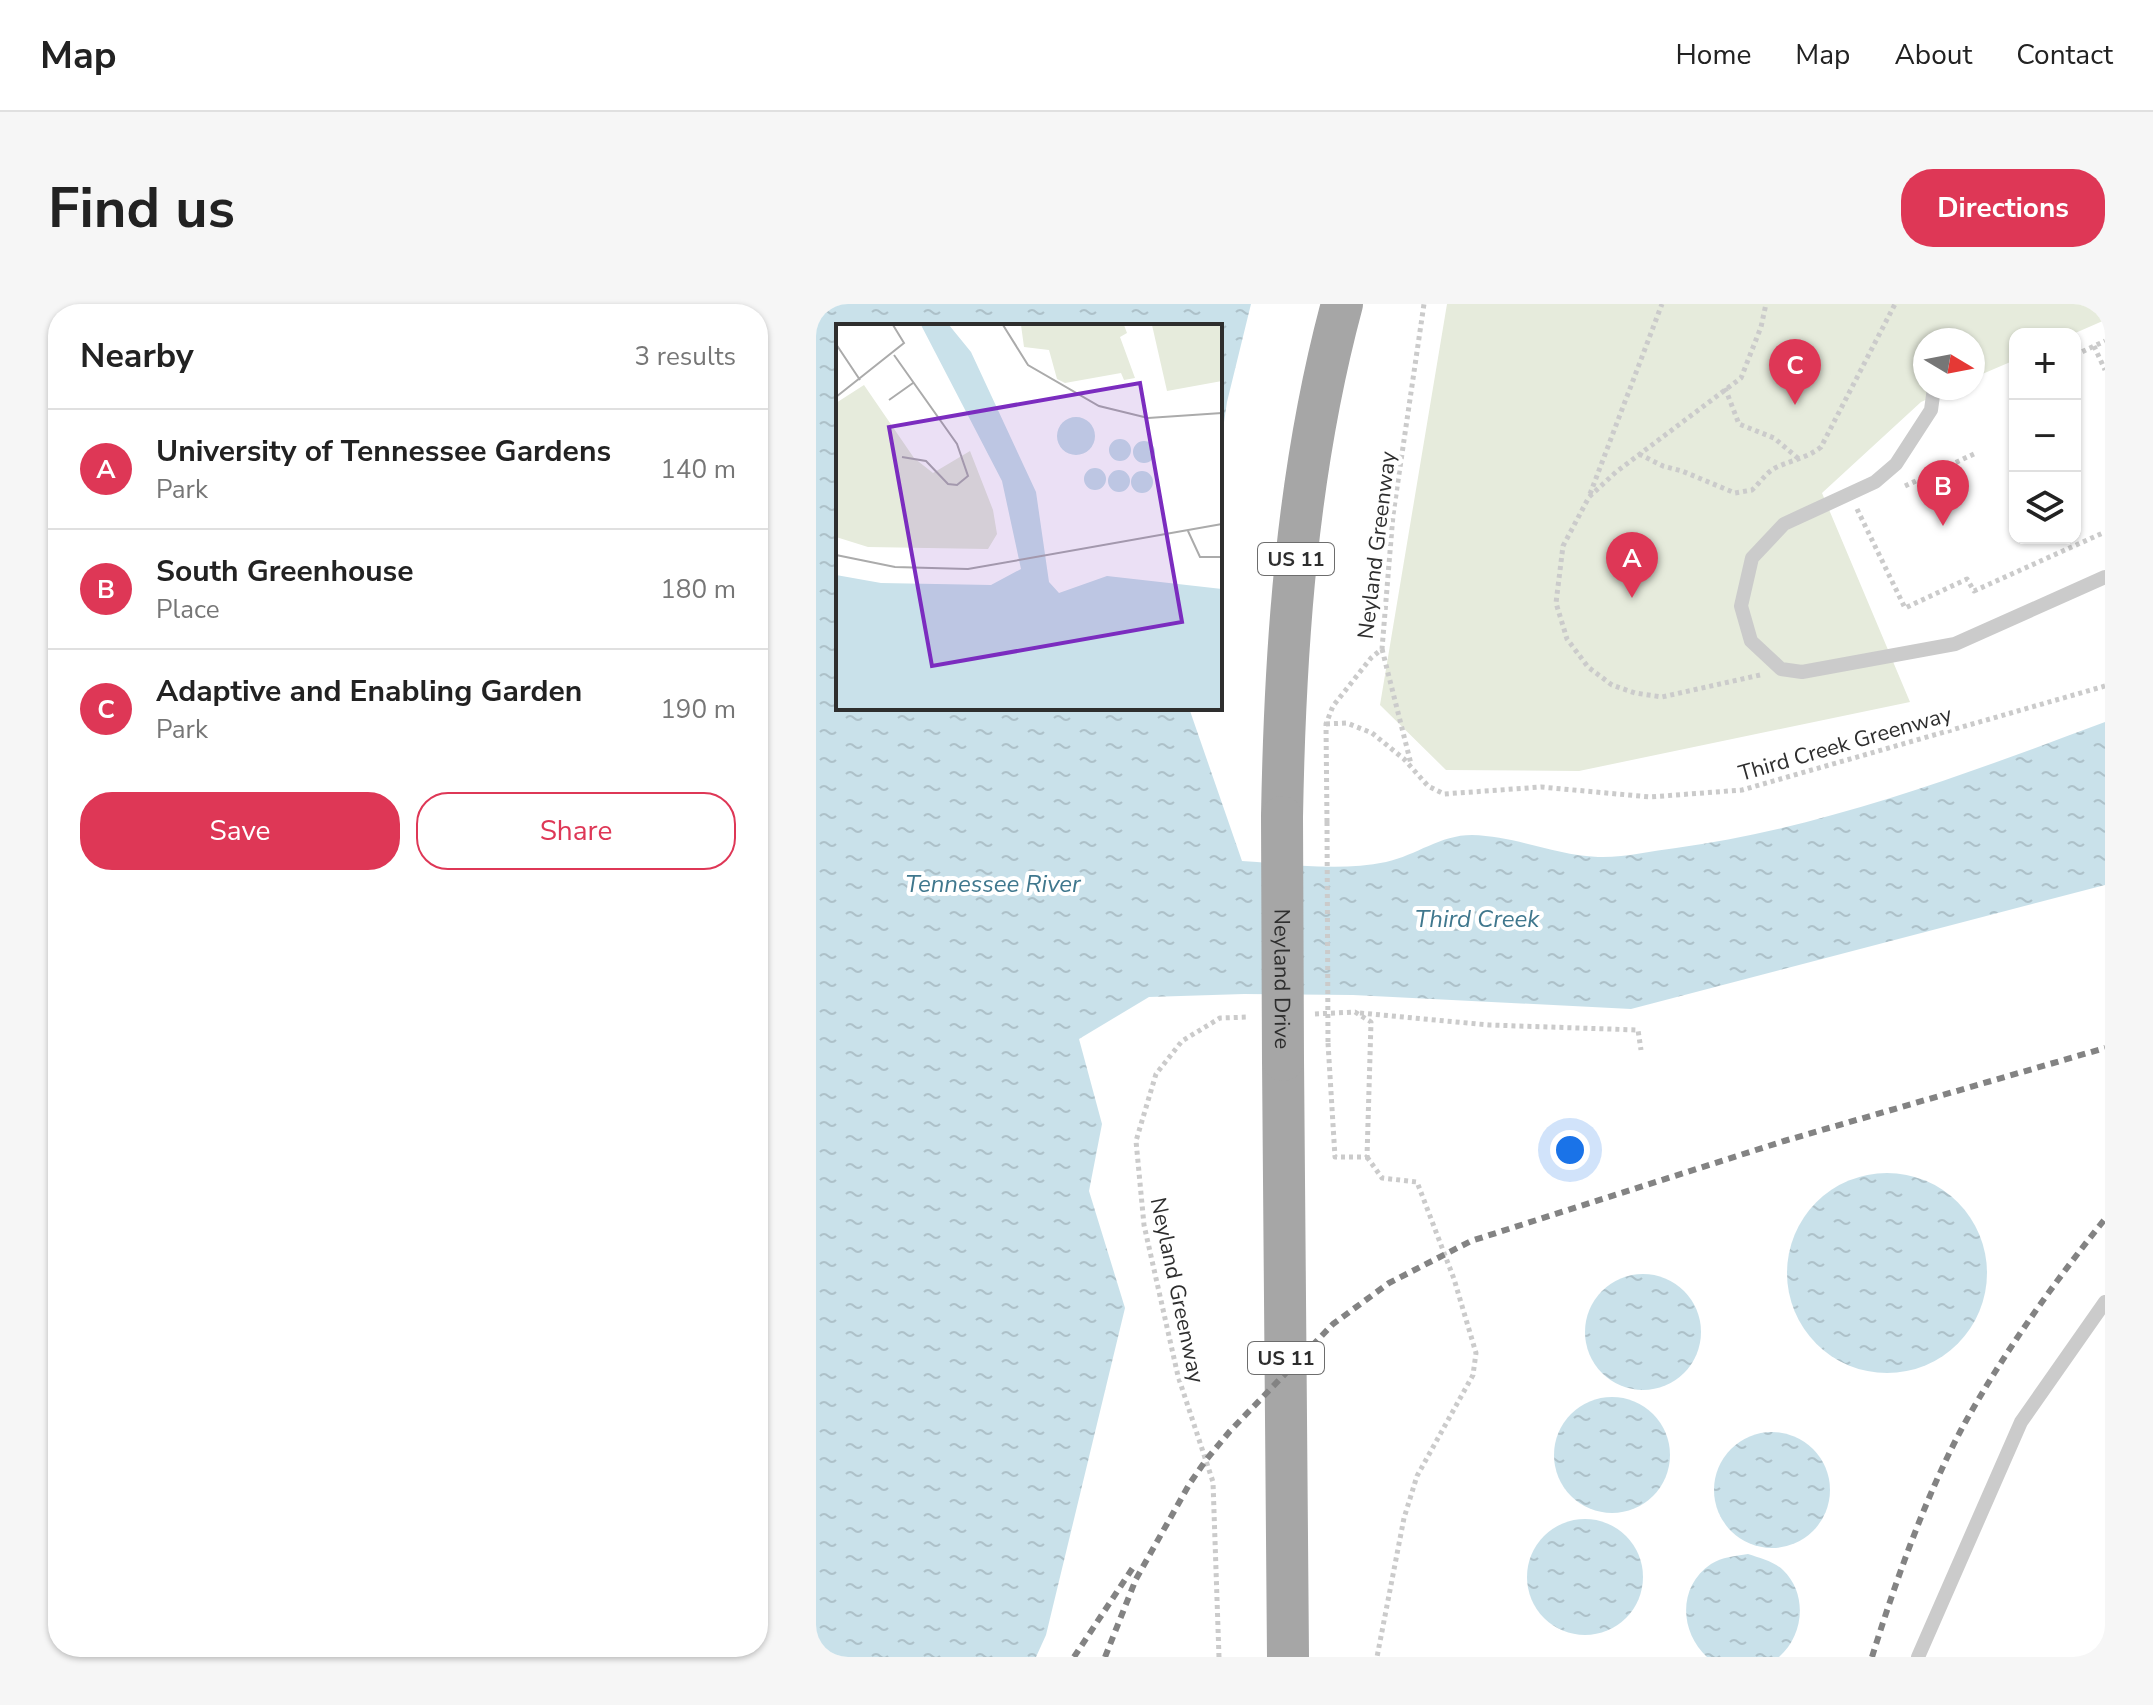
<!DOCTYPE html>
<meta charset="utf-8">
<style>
:root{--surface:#fff;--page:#f6f6f6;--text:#222;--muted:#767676;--line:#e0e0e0;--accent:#de3756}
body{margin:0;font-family:"Nunito Sans",sans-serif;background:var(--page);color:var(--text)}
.controls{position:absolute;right:24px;top:24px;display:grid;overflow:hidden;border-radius:16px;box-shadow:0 2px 6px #0004}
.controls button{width:72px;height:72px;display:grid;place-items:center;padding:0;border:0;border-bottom:2px solid var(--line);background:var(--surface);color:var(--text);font:40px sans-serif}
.compass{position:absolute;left:1097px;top:24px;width:72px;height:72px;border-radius:50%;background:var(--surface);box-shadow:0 2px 6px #0004;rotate:100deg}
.you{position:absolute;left:754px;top:846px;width:28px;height:28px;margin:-20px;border:6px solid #fff;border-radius:50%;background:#1a73e8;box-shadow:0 0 0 12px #1a73e833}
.badge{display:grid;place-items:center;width:52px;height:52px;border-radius:50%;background:var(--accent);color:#fff;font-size:26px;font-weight:700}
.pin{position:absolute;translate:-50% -66px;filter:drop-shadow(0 2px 4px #0008)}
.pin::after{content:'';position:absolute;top:42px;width:28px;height:24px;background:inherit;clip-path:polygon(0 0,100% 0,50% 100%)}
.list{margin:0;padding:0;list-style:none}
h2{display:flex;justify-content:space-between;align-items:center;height:104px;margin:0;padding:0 32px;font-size:34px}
h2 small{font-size:26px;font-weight:400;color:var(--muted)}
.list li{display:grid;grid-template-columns:52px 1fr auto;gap:24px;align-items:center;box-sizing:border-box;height:120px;padding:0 32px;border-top:2px solid var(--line)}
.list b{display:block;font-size:30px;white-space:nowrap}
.list p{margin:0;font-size:26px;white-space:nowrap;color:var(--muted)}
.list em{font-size:26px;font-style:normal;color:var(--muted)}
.actions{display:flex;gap:16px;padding:24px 32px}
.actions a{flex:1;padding:18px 0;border:2px solid var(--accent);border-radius:32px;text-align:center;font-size:28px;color:var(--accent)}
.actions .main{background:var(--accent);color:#fff}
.icon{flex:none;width:44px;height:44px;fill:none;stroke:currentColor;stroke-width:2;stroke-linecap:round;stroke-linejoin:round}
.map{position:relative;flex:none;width:1289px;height:1353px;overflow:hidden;border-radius:32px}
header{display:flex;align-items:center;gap:48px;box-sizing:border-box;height:112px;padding:0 40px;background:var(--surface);border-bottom:2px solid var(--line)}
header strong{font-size:38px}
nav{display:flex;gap:44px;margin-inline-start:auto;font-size:28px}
.intro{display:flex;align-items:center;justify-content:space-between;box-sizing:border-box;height:192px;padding:0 48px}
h1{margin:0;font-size:56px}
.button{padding:20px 36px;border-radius:32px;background:var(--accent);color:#fff;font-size:28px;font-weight:700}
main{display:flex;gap:48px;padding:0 48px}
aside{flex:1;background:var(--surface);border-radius:32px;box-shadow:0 2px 6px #0004}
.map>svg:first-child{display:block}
.green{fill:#e6ebdc}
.water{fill:url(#water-ripples)}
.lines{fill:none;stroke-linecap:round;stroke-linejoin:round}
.path{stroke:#cbcbcb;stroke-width:5;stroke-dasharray:4 4;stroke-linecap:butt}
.lane{stroke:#cbcbcb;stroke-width:14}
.primary{stroke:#a6a6a6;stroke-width:42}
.rail{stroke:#838383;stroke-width:6;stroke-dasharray:8 6;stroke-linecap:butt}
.path-bridge{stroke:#cbcbcb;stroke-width:5;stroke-dasharray:4 4;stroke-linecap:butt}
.primary-bridge{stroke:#a6a6a6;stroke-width:42}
.labels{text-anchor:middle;stroke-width:8;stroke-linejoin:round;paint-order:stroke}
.shield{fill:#fff;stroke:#6d6d6d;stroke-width:2}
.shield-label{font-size:20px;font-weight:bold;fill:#2e2e2e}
.street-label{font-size:22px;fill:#2e2e2e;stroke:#fff}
.water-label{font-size:24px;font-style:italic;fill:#3f778d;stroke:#fff}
.inset-road{fill:none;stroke:#ababab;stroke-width:2}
.view{fill:#7b2cbf;fill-opacity:0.15;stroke:#7b2cbf;stroke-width:4}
.inset-edge{fill:none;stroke:#2e2e2e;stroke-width:4}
</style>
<header>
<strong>Map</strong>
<nav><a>Home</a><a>Map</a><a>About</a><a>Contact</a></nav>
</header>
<div class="intro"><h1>Find us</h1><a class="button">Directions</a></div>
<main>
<aside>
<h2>Nearby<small>3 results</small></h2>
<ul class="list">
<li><span class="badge">A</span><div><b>University of Tennessee Gardens</b><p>Park</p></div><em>140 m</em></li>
<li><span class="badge">B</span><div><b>South Greenhouse</b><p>Place</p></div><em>180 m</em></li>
<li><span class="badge">C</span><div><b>Adaptive and Enabling Garden</b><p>Park</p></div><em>190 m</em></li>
</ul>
<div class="actions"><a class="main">Save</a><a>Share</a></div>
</aside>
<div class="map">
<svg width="1289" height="1353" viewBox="0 0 1289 1353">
<defs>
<pattern id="water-ripples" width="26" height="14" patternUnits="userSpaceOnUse" patternTransform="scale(2)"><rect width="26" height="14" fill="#c9e1ea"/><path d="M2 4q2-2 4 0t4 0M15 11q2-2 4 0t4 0" fill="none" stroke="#adc1c9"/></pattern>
</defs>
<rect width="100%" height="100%" fill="#fff"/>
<path class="green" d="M631 0H1289V16L1257 30H1199V56L1157 74V36H1109V84H1136L1105 98 1006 189 1094 398 763 467 630 466 564 401Z"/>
<g class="water">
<path d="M0 0H435L411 98 404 145V22H22V404H373L426 557C473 560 523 568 570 558 601 551 624 531 656 531 699 532 739 551 782 553 807 554 835 547 860 544 1007 524 1150 470 1289 418V581L815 705 537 691 428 690 333 693 263 735 286 820 273 887 309 1004 230 1331 220 1353H0Z"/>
<circle cx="1071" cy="969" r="100"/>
<circle cx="827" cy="1028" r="58"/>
<circle cx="796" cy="1151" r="58"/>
<circle cx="956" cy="1186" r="58"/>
<circle cx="769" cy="1273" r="58"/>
<path d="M932 1250C944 1254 957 1257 967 1266 992 1290 988 1331 963 1353H891C863 1327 862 1282 895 1260 906 1253 919 1252 932 1250Z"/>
</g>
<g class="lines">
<g class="path">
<path d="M1278 42 1289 66"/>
<path d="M1259 51 1289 37"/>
<path d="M909 84 923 120 958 134 983 155"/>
<path d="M823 150 847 162 866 167 919 189 936 186C945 178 950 168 961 163 976 156 991 154 1005 143L1079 0"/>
<path d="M1089 182 1160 149"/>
<path d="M774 190 846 0"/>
<path d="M1041 205 1089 304 1151 275 1158 287 1289 228"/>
<path d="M566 345 595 460"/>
<path d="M944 371 846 393 819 389 796 381 772 363 751 335 740 299 747 242 773 193 800 168 925 74 945 23 950 0"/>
<path d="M510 420 531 419 556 429 588 455 612 482 628 490 725 483 834 493 926 486 1289 382"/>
<path d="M511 518 510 420 517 402 555 354 566 345 577 211 608 0"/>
<path d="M544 709 673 721 822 726 825 746"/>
<path d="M499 710 539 708 555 718 551 853H519L512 739"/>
<path d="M551 853 566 874 601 878 638 975 660 1049 657 1071 601 1172 588 1214 561 1353"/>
<path d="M403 1353 397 1178 362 1072 328 921 320 837 340 770 366 737 404 714 433 713"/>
</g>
<g class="lane">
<path d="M1118 84 1115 106 1080 160 1059 178 968 220 936 254 925 302 935 337 965 365 986 368 1139 340 1289 273"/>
<path d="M1102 1353 1205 1118 1289 998"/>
</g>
<g class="primary">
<path d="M466 513C469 341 481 167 526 0"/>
<path d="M467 756 472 1353"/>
</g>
<g class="rail">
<path d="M258 1353 318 1262"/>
<path d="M289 1353 320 1275 374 1179 390 1156 414 1127 517 1020 573 979 655 937 968 837 1289 744"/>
<path d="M1056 1353C1079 1279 1109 1194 1145 1126 1186 1051 1236 981 1289 915"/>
</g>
<path class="path-bridge" d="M511 518 512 739"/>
<path class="primary-bridge" id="s1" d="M466 513 467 756"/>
</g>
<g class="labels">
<g class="shield">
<rect x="442" y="239" width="76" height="32" rx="6"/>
<rect x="432" y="1038" width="76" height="32" rx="6"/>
</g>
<g class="shield-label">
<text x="480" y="262">US 11</text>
<text x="470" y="1061">US 11</text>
</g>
<g class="street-label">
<text transform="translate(560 241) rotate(-83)" y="8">Neyland Greenway</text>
<text transform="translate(1029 439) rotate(-16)" y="8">Third Creek Greenway</text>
<text dy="8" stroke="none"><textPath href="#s1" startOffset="162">Neyland Drive</textPath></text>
<text transform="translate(362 986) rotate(78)" y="8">Neyland Greenway</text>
</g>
<g class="water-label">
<text x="177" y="588">Tennessee River</text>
<text x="661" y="623">Third Creek</text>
</g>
</g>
<g transform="translate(20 20)">
<rect width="386" height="386" fill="#fff"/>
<path d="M185 1H288L291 9 284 13 299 54 288 56 285 49 229 59 221 55 213 26 188 23ZM316 1H386V57L331 67ZM28 61 78 134 97 149 134 127 157 186 161 210 152 225 32 223 0 213V79Z" fill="#e6ebdc"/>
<path d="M85 1H113L135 28 200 168 213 258 223 269 271 252 386 265V385H0V251L45 259 155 261 185 245 166 157ZM221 112a19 19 0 1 1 38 0a19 19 0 1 1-38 0ZM273 126a11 11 0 1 1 22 0a11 11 0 1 1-22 0ZM297 128a11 11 0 1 1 22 0a11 11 0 1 1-22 0ZM248 155a11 11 0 1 1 22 0a11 11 0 1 1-22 0ZM272 157a11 11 0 1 1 22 0a11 11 0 1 1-22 0ZM295 158a11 11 0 1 1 22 0a11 11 0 1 1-22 0Z" fill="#c9e1ea"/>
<path class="inset-road" d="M167 1 192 41 263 82 312 94 386 89M0 20 24 56M58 31 121 120 132 152 121 161 112 160 90 137 66 133M0 73 68 19 57 1M53 76 77 59M352 207 364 233H386M0 231 59 243 132 245 386 200"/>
<path class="view" d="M304 59 346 298 96 342 53 103Z"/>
<rect width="386" height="386" class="inset-edge"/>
</g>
</svg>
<div class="controls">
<button>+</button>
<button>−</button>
<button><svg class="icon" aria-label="layers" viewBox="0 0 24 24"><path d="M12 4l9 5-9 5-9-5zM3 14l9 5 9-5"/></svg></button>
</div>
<svg class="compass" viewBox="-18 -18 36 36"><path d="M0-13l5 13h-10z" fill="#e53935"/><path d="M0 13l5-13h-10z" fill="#767676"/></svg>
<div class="you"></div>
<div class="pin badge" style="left:816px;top:294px">A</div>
<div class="pin badge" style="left:1127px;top:222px">B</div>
<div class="pin badge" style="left:979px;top:101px">C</div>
</div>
</main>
